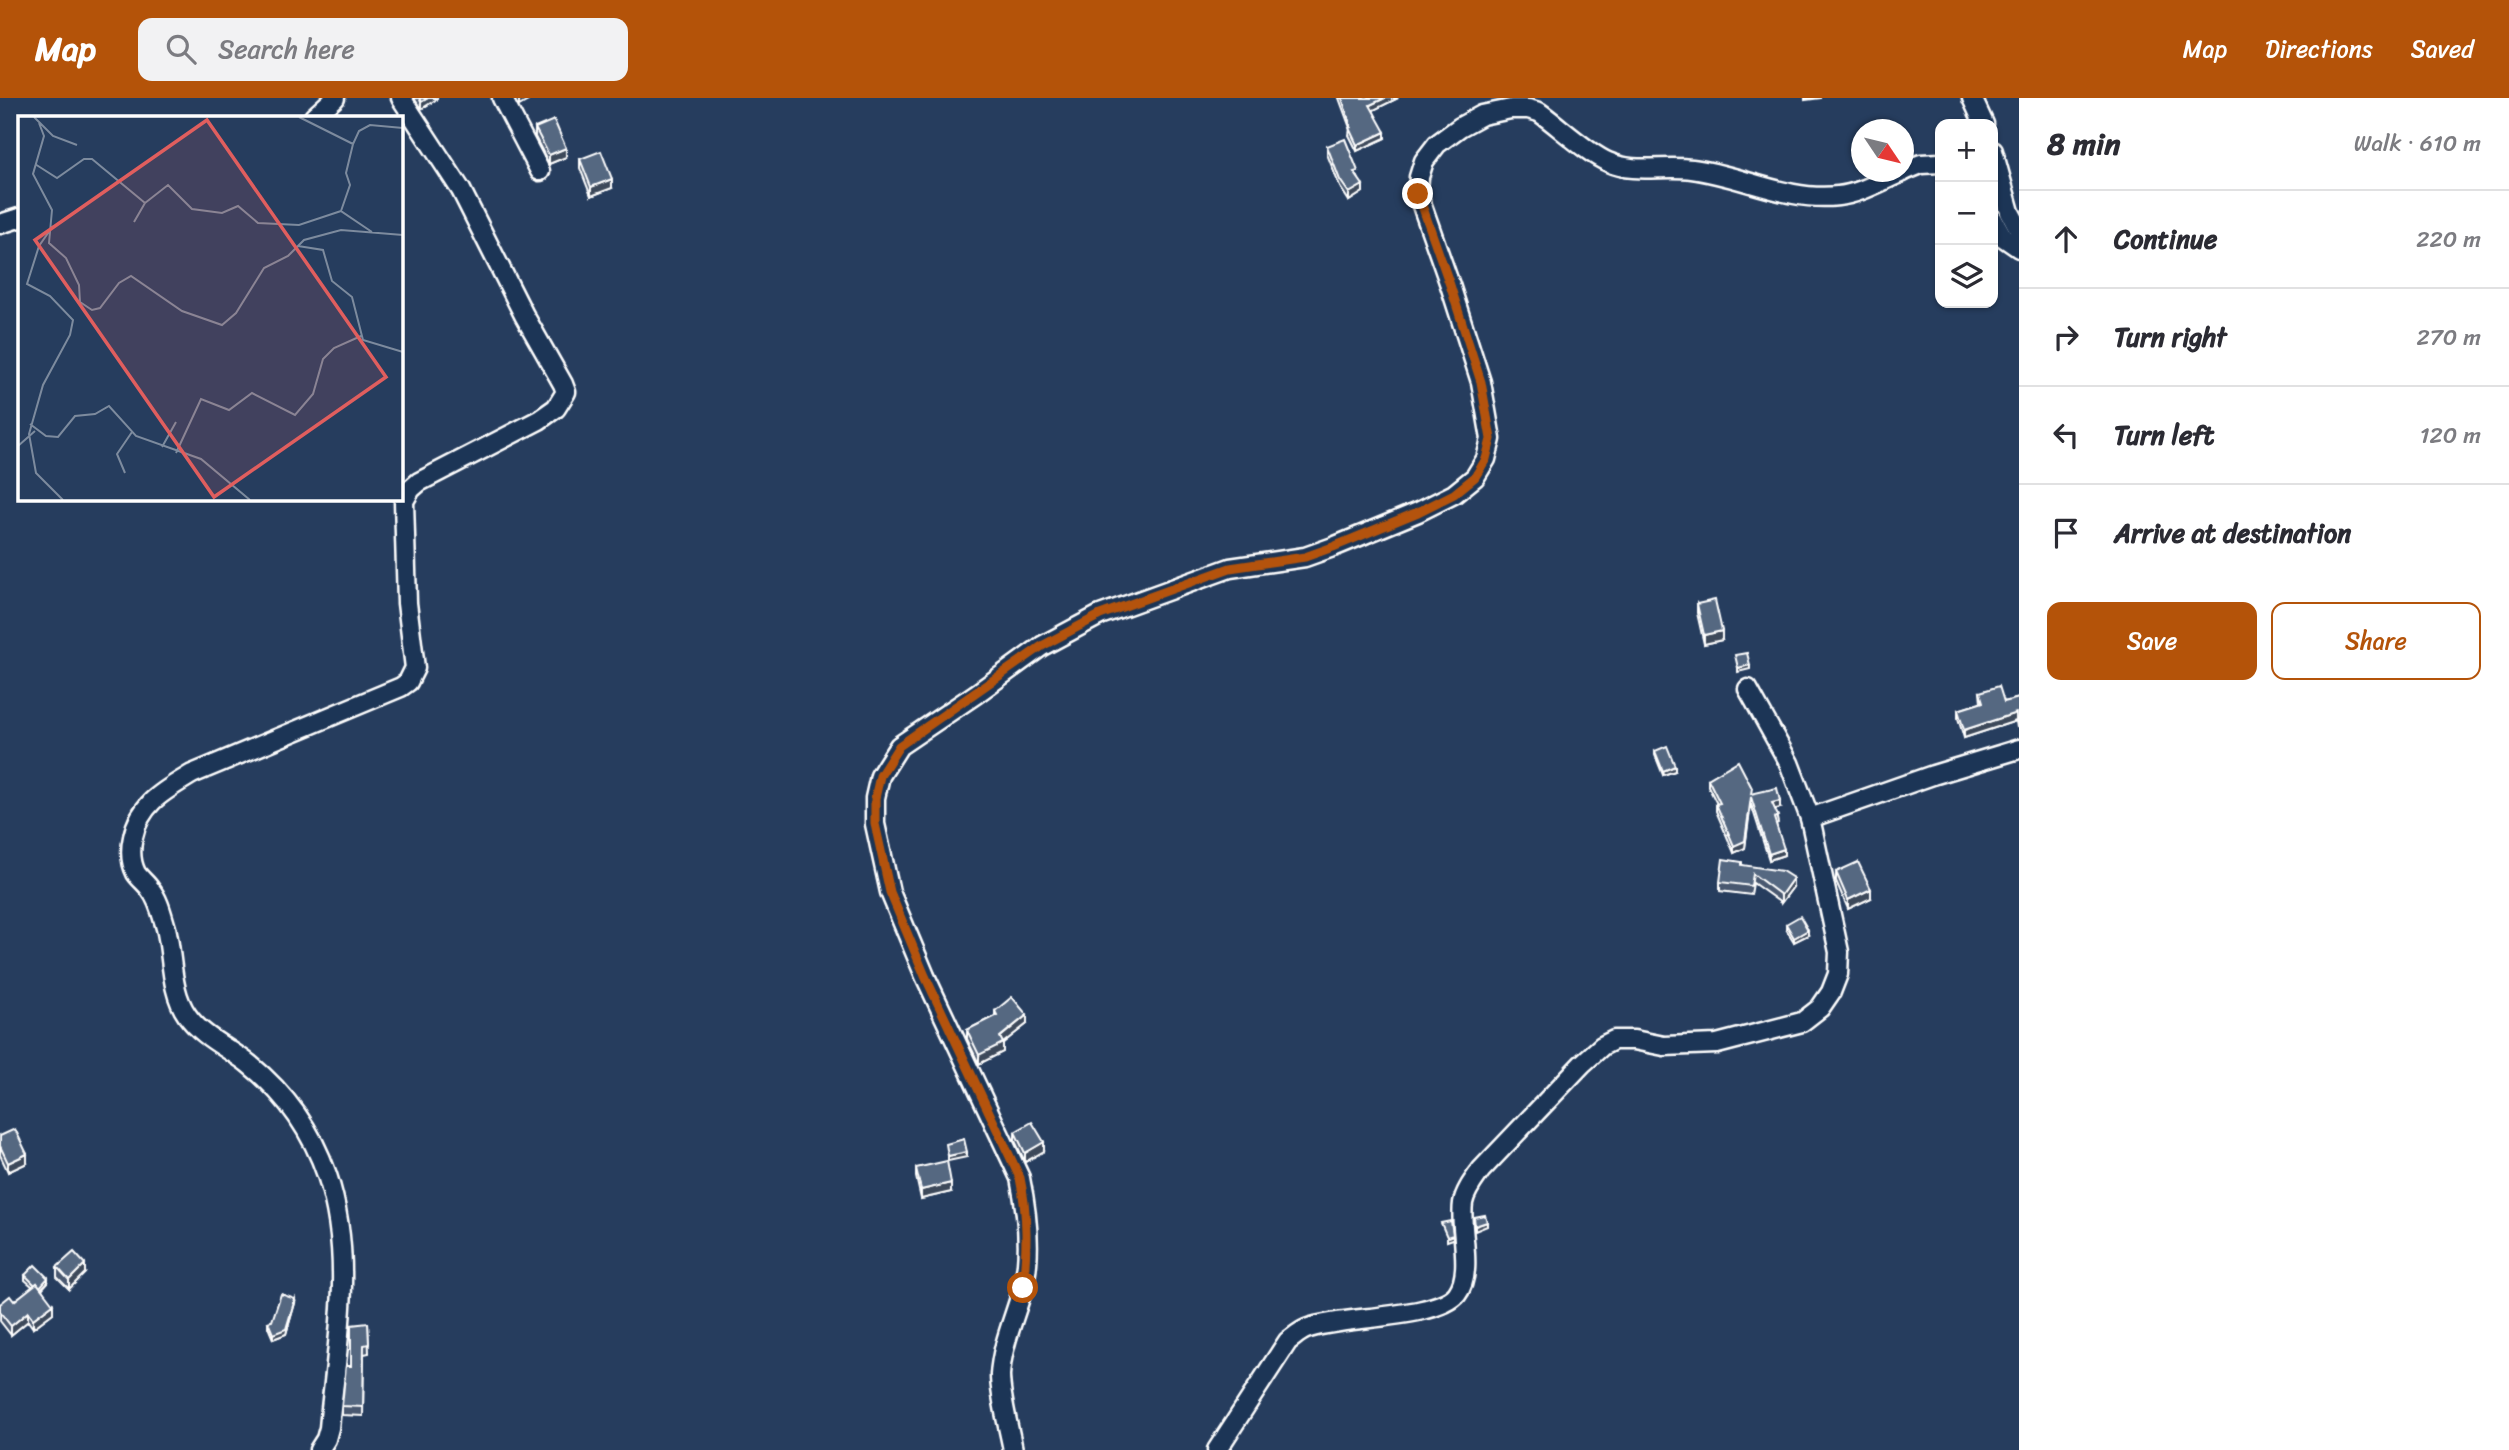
<!DOCTYPE html>
<meta charset="utf-8">
<style>
:root{--surface:#fff;--page:#f2f2f3;--text:#2b2b33;--muted:#7c7c81;--line:#e1e1e2;--accent:#b45309}
body{margin:0;font-family:Sriracha,sans-serif;background:var(--page);color:var(--text)}
.controls{position:absolute;right:21px;top:21px;display:grid;overflow:hidden;border-radius:14px;box-shadow:0 2px 5px #0004}
.controls button{width:63px;height:63px;display:grid;place-items:center;padding:0;border:0;border-bottom:2px solid var(--line);background:var(--surface);color:var(--text);font:35px sans-serif}
.compass{position:absolute;left:1851px;top:21px;width:63px;height:63px;border-radius:50%;background:var(--surface);box-shadow:0 2px 5px #0004;rotate:125deg}
.stop{position:absolute;width:21px;height:21px;margin:-16px;border:5px solid #b45309;border-radius:50%;background:#fff}
.stop.end{background:#b45309;border-color:#fff;box-shadow:0 2px 7px #0008}
.list{margin:0;padding:0;list-style:none}
h2{display:flex;justify-content:space-between;align-items:center;height:91px;margin:0;padding:0 28px;font-size:30px}
h2 small{font-size:23px;font-weight:400;color:var(--muted)}
.list li{display:grid;grid-template-columns:46px 1fr auto;gap:21px;align-items:center;box-sizing:border-box;height:98px;padding:0 28px;border-top:2px solid var(--line)}
.list b{display:block;font-size:26px;white-space:nowrap}
.list em{font-size:23px;font-style:normal;color:var(--muted)}
.actions{display:flex;gap:14px;padding:21px 28px}
.actions a{flex:1;padding:16px 0;border:2px solid var(--accent);border-radius:14px;text-align:center;font-size:24px;color:var(--accent)}
.actions .main{background:var(--accent);color:#fff}
.icon{flex:none;width:38px;height:38px;fill:none;stroke:currentColor;stroke-width:2;stroke-linecap:round;stroke-linejoin:round}
.map{position:relative;flex:none;width:2019px;height:1352px;overflow:hidden}
header{display:flex;align-items:center;gap:42px;box-sizing:border-box;height:98px;padding:0 35px;background:var(--accent);color:#fff}
header strong{font-size:33px}
nav{display:flex;gap:38px;margin-inline-start:auto;font-size:24px}
.search{width:490px;height:63px;background:var(--page);display:flex;align-items:center;gap:18px;box-sizing:border-box;padding:0 24px;border-radius:14px;color:var(--muted);font-size:26px}
main{display:flex}
aside{flex:1;background:var(--surface)}
.map>svg:first-child{display:block}
.lines{fill:none;stroke-linecap:round;stroke-linejoin:round}
.minor-casing{stroke:#fff;stroke-width:23}
.minor{stroke:#1d3557;stroke-width:18}
.wall{fill:#49596f;stroke:#fff;stroke-width:2}
.shaded-wall{fill:#3c485a;stroke:#fff;stroke-width:2}
.building{fill:#556781;stroke:#fff;stroke-width:2}
.route{stroke:#b45309;stroke-width:9}
.inset-road{fill:none;stroke:#7d8b9e;stroke-width:2}
.view{fill:#e05e5e;fill-opacity:0.15;stroke:#e05e5e;stroke-width:3.5}
.inset-edge{fill:none;stroke:#fff;stroke-width:3.5}
</style>
<header>
<strong>Map</strong>
<div class="search"><svg class="icon" aria-label="search" viewBox="0 0 24 24"><circle cx="10" cy="10" r="6"/><path d="M15 15l6 6"/></svg>Search here</div>
<nav><a>Map</a><a>Directions</a><a>Saved</a></nav>
</header>
<main>
<div class="map">
<svg width="2019" height="1352" viewBox="0 0 2019 1352">
<rect width="100%" height="100%" fill="#263d5e"/>
<filter id="ink" filterUnits="userSpaceOnUse"><feTurbulence type="fractalNoise" baseFrequency=".0143" numOctaves="2"/><feDisplacementMap in="SourceGraphic" scale="14" xChannelSelector="R" yChannelSelector="G"/><feConvolveMatrix kernelMatrix="1 2 1 2 8 2 1 2 1" color-interpolation-filters="sRGB"/></filter>
<g filter="url(#ink)">
<g class="lines">
<g class="minor-casing">
<g id="minor">
<path d="M502 0 540 73"/>
<path d="M1972 0 1984 26"/>
<path d="M314 19 335 0"/>
<path d="M1993 53 2010 114 2019 131"/>
<path d="M1904 73 1921 66 1940 65"/>
<path d="M1993 121 2003 139 2019 150"/>
<path d="M0 126 19 120"/>
<path d="M1748 591 1789 665 1810 720 1933 677 2019 651"/>
<path d="M319 1352 326 1341 329 1330C337 1246 355 1160 327 1077 312 1033 286 996 249 966 229 950 202 939 187 917 170 893 173 858 166 830 162 817 159 802 150 791 146 785 140 781 136 775 130 763 130 752 133 739 140 705 164 693 192 676L401 589 408 584 415 570 407 505 404 403 411 391 419 384 539 322 556 310 566 294 563 286 524 217 461 92 401 0"/>
<path d="M1013 1352C1009 1330 1000 1299 1000 1277 1002 1247 1014 1221 1022 1193 1032 1159 1027 1114 1020 1080L925 878 890 794 875 726V700L880 678 899 648 976 596 1042 548 1100 517 1230 470 1305 459 1333 449 1418 414 1454 396 1475 379 1486 361 1491 341 1481 284 1450 187 1418 96 1419 79 1424 63 1437 46 1460 29 1482 17 1511 11H1528L1539 14C1559 28 1587 55 1608 64 1634 76 1664 67 1692 71 1741 77 1788 104 1838 98 1860 96 1883 82 1903 74"/>
<path d="M1217 1352 1288 1243C1294 1239 1299 1234 1306 1231 1340 1218 1437 1221 1457 1196 1474 1174 1459 1131 1463 1105 1465 1093 1474 1082 1481 1072L1582 966 1602 948 1614 942H1634L1664 948 1717 946 1802 924 1820 910 1831 894 1838 876 1839 854 1810 720"/>
</g>
</g>
<use href="#minor" class="minor"/>
</g>
<g class="wall">
<path d="M414 0H437V1L421 11Z"/>
<path d="M1339 0H1398L1373 12 1385 40 1357 53 1349 37 1350 30Z"/>
<path d="M1805 0H1821L1805 2Z"/>
<path d="M535 30 566 59 549 66 535 39Z"/>
<path d="M1327 48 1358 79 1363 94 1349 103 1340 89 1327 56Z"/>
<path d="M580 61 612 90 591 98 580 70Z"/>
<path d="M1697 506 1722 542 1704 546 1697 515Z"/>
<path d="M1980 594 2004 604 2019 600 2017 630 2016 623 1964 640 1958 620V612L1981 605Z"/>
<path d="M1655 653 1675 673 1663 677 1655 657Z"/>
<path d="M1708 681 1752 696 1780 710 1775 711 1778 725 1776 726 1784 757 1769 762 1751 706 1745 750 1734 755 1716 713V706H1717L1708 688Z"/>
<path d="M1742 767 1793 789 1781 805 1753 785 1751 797 1720 793V784Z"/>
<path d="M1836 774 1871 800 1848 811 1836 783Z"/>
<path d="M1786 826 1808 837 1794 844 1786 831Z"/>
<path d="M995 913 1027 926 1003 945V954L979 966 967 941V932L995 918Z"/>
<path d="M1015 1034 1044 1053 1025 1064 1015 1043Z"/>
<path d="M0 1038 27 1065 8 1074 0 1057Z"/>
<path d="M916 1070 951 1094 921 1101 916 1079Z"/>
<path d="M57 1169 85 1175 69 1191 57 1179Z"/>
<path d="M25 1177 48 1184 42 1191 53 1215 33 1230 28 1223 11 1237 0 1223V1206L14 1203 33 1189 25 1182Z"/>
<path d="M295 1205 286 1236 273 1241 268 1229V1224L272 1223Z"/>
<path d="M368 1225 369 1255 364 1256 363 1318 342 1317V1308Z"/>
</g>
<g class="shaded-wall">
<path d="M428 0H437V1L421 11V4Z"/>
<path d="M519 0H528V3L519 8Z"/>
<path d="M1385 0H1398L1370 14V7Z"/>
<path d="M1385 34V40L1357 53V47Z"/>
<path d="M566 50V59L549 66V57Z"/>
<path d="M612 81V90L591 98V89Z"/>
<path d="M1363 87V94L1349 103V95Z"/>
<path d="M1722 533V542L1704 546V537Z"/>
<path d="M1750 567V571L1738 574V570Z"/>
<path d="M2016 615V623L1964 640V632Z"/>
<path d="M1675 668V673L1663 677V673Z"/>
<path d="M1751 699 1745 750 1734 755V748Z"/>
<path d="M1780 703V710L1772 712V705Z"/>
<path d="M1784 751V757L1769 762V756Z"/>
<path d="M1793 780V789L1781 805V797Z"/>
<path d="M1871 791V800L1848 811V802Z"/>
<path d="M1808 832V837L1794 844V840Z"/>
<path d="M1027 917V926L1003 945V954L979 966V957Z"/>
<path d="M1044 1044V1053L1025 1064V1055Z"/>
<path d="M967 1054V1059L948 1063V1058Z"/>
<path d="M27 1056V1065L8 1074V1065Z"/>
<path d="M951 1085V1094L921 1101V1092Z"/>
<path d="M1487 1124V1128L1475 1133V1128Z"/>
<path d="M1453 1137V1141L1447 1143V1139Z"/>
<path d="M85 1166V1175L69 1191V1182Z"/>
<path d="M48 1180V1184L38 1194V1190Z"/>
<path d="M295 1201V1205L286 1236 273 1241V1236Z"/>
<path d="M53 1206V1215L33 1230V1221Z"/>
<path d="M28 1214V1223L11 1237V1228Z"/>
</g>
<g class="building">
<path d="M419 0H428L421 4Z"/>
<path d="M1342 0H1385L1370 7 1385 34 1357 47 1349 30 1351 29Z"/>
<path d="M554 22 566 50 549 57 535 30Z"/>
<path d="M1345 41 1358 73 1354 74 1363 87 1349 95 1340 82 1327 48Z"/>
<path d="M601 53 612 81 591 89 580 61Z"/>
<path d="M1715 502 1722 533 1704 537 1697 506Z"/>
<path d="M1747 555 1750 567 1738 570 1735 557Z"/>
<path d="M1999 588 2004 604 2019 600V621L2017 622 2016 615 1964 632 1958 612 1983 604 1980 594Z"/>
<path d="M1667 648 1675 668 1663 673 1655 653Z"/>
<path d="M1738 663 1752 690 1751 696 1777 690 1780 703 1772 705 1778 718 1774 720 1784 751 1769 756 1751 699 1745 743 1734 748 1716 706 1720 705 1708 681Z"/>
<path d="M1723 761 1742 764V767L1782 773 1793 780 1781 797 1753 776 1751 788 1720 784Z"/>
<path d="M1858 764 1871 791 1848 802 1836 774Z"/>
<path d="M1800 818 1808 832 1794 840 1786 826Z"/>
<path d="M1012 899 1027 917 1000 939 1003 945 979 957 967 932 997 917 995 913Z"/>
<path d="M1032 1024 1044 1044 1025 1055 1015 1034Z"/>
<path d="M15 1031 27 1056 8 1065 0 1048V1038Z"/>
<path d="M964 1041 967 1054 948 1058 946 1046Z"/>
<path d="M947 1063 951 1085 921 1092 916 1070Z"/>
<path d="M1485 1117 1487 1124 1475 1128 1474 1119Z"/>
<path d="M1451 1123 1453 1137 1447 1139 1441 1125Z"/>
<path d="M74 1154 85 1166 69 1182 57 1169Z"/>
<path d="M35 1167 48 1180 40 1189 37 1185 35 1187 25 1177Z"/>
<path d="M37 1185 53 1206 33 1221 28 1214 11 1228 0 1214V1206L10 1198 14 1203Z"/>
<path d="M281 1196 295 1201 286 1231 273 1236 268 1224 272 1223Z"/>
<path d="M368 1225 369 1246 364 1247 363 1309 342 1308 346 1268H351V1227Z"/>
</g>
</g>
<g class="lines" filter="url(#ink)">
<path class="route" d="M1023 1190C1027 1152 1028 1117 1020 1080L925 878 890 794 875 726V700L880 678 899 648 1042 548 1100 517 1230 470 1305 459 1333 449 1418 414 1454 396 1475 379 1486 361 1491 341 1481 284 1450 187 1418 96"/>
</g>
<g transform="translate(18 18)">
<rect width="385" height="385" fill="#263d5e"/>
<path class="inset-road" d="M16 1 35 20 59 29M281 1 335 28M21 7 26 20 15 58 34 94 31 127 48 142 61 169 62 186 74 194 82 192 101 167 113 160 164 195 204 209 218 197 246 152 270 140 286 124 323 114 385 119M17 48 39 62 66 43H74L127 87 116 106M127 87 150 69 174 93 204 97 220 90 240 107 281 109 323 95M35 110 21 130 9 168 32 180 55 204 52 219 25 269 11 318 18 357 45 384M354 116 323 95 332 69 328 57 335 28 341 15 352 9 385 12M280 130 305 134 314 165 334 181 345 224 385 236M12 308 28 320 40 321 57 300 77 298 91 290 118 320 183 343 232 384M0 330 17 315M144 331 158 306M158 337 183 283 211 294 234 277 277 299 295 278 305 243 316 232 343 220M107 357 99 338 114 316"/>
<path class="view" d="M189 4 368 261 196 381 17 124Z"/>
<rect width="385" height="385" class="inset-edge"/>
</g>
</svg>
<div class="controls">
<button>+</button>
<button>−</button>
<button><svg class="icon" aria-label="layers" viewBox="0 0 24 24"><path d="M12 4l9 5-9 5-9-5zM3 14l9 5 9-5"/></svg></button>
</div>
<svg class="compass" viewBox="-18 -18 36 36"><path d="M0-13l5 13h-10z" fill="#e53935"/><path d="M0 13l5-13h-10z" fill="#7c7c81"/></svg>
<div class="stop" style="left:1023px;top:1190px"></div>
<div class="stop end" style="left:1418px;top:96px"></div>
</div>
<aside>
<h2>8 min<small>Walk · 610 m</small></h2>
<ul class="list">
<li><svg class="icon" aria-label="ahead" viewBox="0 0 24 24"><path d="M12 20V5M6 11l6-6 6 6"/></svg><div><b>Continue</b></div><em>220 m</em></li>
<li><svg class="icon" aria-label="right" viewBox="0 0 24 24"><path d="M7 20v-9h11M14 6l5 5-5 5"/></svg><div><b>Turn right</b></div><em>270 m</em></li>
<li><svg class="icon" aria-label="left" viewBox="0 0 24 24"><path d="M17 20v-9H6M10 6l-5 5 5 5"/></svg><div><b>Turn left</b></div><em>120 m</em></li>
<li><svg class="icon" aria-label="arrive" viewBox="0 0 24 24"><path d="M6 21V4h12l-3 4 3 4H6"/></svg><div><b>Arrive at destination</b></div></li>
</ul>
<div class="actions"><a class="main">Save</a><a>Share</a></div>
</aside>
</main>
